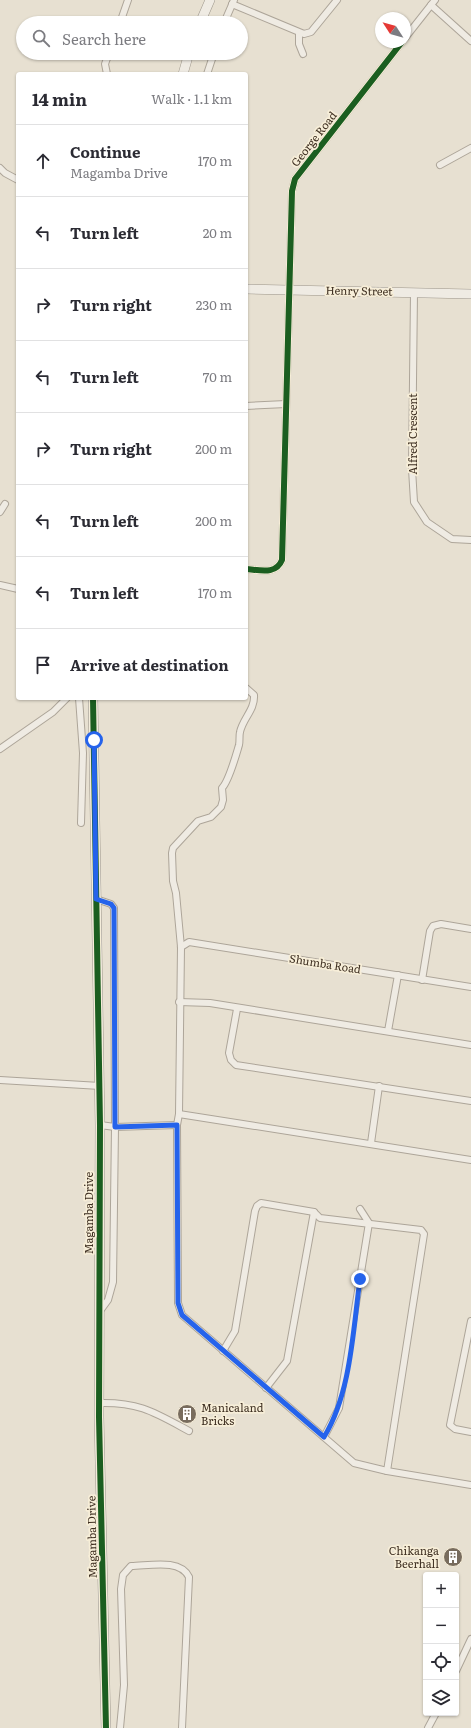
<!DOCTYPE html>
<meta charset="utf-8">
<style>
:root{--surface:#fff;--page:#f2f2f3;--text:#2b2b33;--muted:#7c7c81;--line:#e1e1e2}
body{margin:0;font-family:Literata,serif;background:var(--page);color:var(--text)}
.controls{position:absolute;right:12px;bottom:12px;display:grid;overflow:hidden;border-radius:4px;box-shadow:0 1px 3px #0004}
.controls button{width:36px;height:36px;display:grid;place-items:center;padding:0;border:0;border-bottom:1px solid var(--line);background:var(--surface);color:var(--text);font:20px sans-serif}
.compass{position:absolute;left:375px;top:12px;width:36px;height:36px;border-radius:50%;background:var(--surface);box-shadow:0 1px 3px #0004;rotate:306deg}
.stop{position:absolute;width:12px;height:12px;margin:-9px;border:3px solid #2563eb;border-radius:50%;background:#fff}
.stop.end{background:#2563eb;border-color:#fff;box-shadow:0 1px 4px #0008}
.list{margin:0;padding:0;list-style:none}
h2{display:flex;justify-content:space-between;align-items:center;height:52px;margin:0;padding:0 16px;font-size:17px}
h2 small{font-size:13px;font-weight:400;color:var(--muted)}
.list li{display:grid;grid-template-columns:26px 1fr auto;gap:12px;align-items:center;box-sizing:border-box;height:72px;padding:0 16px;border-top:1px solid var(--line)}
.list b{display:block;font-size:15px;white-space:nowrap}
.list p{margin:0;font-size:13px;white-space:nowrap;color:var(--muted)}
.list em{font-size:13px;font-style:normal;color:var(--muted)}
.icon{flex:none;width:22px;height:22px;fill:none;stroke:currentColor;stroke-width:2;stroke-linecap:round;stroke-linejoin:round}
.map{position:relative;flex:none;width:471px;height:1728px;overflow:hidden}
.search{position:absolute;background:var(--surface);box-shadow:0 1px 3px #0004;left:16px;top:16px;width:232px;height:44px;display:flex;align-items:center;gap:10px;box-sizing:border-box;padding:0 14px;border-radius:22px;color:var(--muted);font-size:15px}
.panel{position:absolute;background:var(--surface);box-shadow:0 1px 3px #0004;left:16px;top:72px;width:232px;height:628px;border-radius:4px}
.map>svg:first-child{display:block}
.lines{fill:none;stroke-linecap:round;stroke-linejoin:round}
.street-casing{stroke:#ada599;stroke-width:8}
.secondary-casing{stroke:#9c958a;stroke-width:10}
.street{stroke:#efebe3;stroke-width:6}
.secondary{stroke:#efebe3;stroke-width:9}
.cycleway-casing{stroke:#f7eed8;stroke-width:8}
.cycleway{stroke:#1b5e20;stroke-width:6}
.route{stroke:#2563eb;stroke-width:5}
.labels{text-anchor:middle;stroke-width:3.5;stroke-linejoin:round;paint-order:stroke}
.street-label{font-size:11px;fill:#3d2e20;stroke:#f7eed8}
.poi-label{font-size:11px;fill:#3d2e20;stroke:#f7eed8;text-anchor:start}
</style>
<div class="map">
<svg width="471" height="1728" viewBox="0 0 471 1728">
<rect width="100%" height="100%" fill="#e7e0d1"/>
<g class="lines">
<g class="street-casing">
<g id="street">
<path d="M232 4 304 34 311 32 337 0"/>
<path d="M431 5 471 41"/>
<path d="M120 23 128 0"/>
<path d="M224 23 234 0"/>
<path d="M299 33V44L303 54"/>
<path d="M405 38 435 0"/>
<path d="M107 74 105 64 109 53"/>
<path d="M207 74 214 53"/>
<path d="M440 165 471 148"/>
<path d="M0 168 5 173 18 180"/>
<path d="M414 292 412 469 414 502 427 522 452 539 471 540"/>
<path d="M246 406 286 404"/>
<path d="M0 512 5 504"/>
<path d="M246 569C260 570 276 575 282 560L292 191 295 179 402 42"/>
<path d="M0 585 18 589"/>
<path d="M246 688 254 695C255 710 243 718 240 732 239 736 240 741 239 745 236 755 229 781 222 788L223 800 221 807 211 817 198 821 173 848 172 853 173 881 176 893 181 947 179 1114 177 1125 178 1303 182 1315 354 1463 387 1471 471 1485"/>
<path d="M79 698 83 753 81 823"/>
<path d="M0 749 53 712 67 698"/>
<path d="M96 899 111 904 114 908 115 1127 113 1282 108 1300 100 1311"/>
<path d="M181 947 189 942 471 987"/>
<path d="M422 980 430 931 433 926 441 924 471 929"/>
<path d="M179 1002 210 1003 471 1045"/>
<path d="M237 1009 229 1053 231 1060 236 1065 471 1101"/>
<path d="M388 1031 398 975"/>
<path d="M0 1080 100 1086"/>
<path d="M179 1114 471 1160"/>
<path d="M100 1125 115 1127 177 1125"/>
<path d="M371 1143 379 1086"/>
<path d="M471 1321 450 1425 455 1429 471 1432"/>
<path d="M223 1351 235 1331 255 1211 257 1206 261 1203 314 1212 320 1218 421 1230 424 1234 387 1471"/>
<path d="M266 1388 287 1361 314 1212"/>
<path d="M99 1403C139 1402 154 1412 189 1431"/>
<path d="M324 1437 339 1408 369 1223 360 1209"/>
<path d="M456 1671 471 1639"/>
<path d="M120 1728 124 1685 121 1589 123 1575 131 1566C148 1566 180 1558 189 1577L182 1728"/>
<path d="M428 1728 436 1713"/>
</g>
</g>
<g class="secondary-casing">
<g id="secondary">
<path d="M200 23 210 0"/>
<path d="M183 74 189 53"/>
<path d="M246 289 471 294"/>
<path d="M93 698 100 1125 99 1417 106 1728"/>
</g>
</g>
<use href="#street" class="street"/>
<use href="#secondary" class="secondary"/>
<g class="cycleway-casing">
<g id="cycleway">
<path d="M246 569C260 570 276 575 282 560L292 191 295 179 402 42"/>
<path d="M93 698 100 1125 99 1417 106 1728"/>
</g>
</g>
<use href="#cycleway" class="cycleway"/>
</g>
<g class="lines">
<path class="route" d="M94 740 96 899 111 904 114 908 115 1127 177 1125 178 1303 182 1315 324 1437C351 1393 353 1330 360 1279"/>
</g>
<defs>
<g id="building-disc" transform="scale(1)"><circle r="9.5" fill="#786c5e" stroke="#f7eed8"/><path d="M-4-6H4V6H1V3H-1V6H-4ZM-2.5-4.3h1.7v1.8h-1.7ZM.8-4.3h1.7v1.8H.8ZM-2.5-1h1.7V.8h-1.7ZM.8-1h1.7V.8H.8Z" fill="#fff"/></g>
</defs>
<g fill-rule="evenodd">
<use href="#building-disc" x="187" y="1414"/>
<use href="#building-disc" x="453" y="1557"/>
</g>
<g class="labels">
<g class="street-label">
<text transform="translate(314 139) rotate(-52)" y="4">George Road</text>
<text transform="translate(359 291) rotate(1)" y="4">Henry Street</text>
<text transform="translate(413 434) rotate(-90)" y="4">Alfred Crescent</text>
<text transform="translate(325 964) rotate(9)" y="4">Shumba Road</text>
<text transform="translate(89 1213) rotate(-90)" y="4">Magamba Drive</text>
<text transform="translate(92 1537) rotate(-91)" y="4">Magamba Drive</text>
</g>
<g class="poi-label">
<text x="201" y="1412">Manicaland<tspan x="201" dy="13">Bricks</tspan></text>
<text x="439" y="1555" text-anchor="end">Chikanga<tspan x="439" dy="13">Beerhall</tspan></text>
</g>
</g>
</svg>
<div class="controls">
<button>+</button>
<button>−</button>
<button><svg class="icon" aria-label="locate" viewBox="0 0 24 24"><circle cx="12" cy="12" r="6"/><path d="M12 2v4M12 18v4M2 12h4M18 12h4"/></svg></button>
<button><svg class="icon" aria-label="layers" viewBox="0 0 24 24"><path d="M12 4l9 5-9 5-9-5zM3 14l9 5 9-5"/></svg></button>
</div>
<svg class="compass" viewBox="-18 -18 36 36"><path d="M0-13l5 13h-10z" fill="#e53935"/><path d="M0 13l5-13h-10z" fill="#7c7c81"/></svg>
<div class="stop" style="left:94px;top:740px"></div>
<div class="stop end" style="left:360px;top:1279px"></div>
<div class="search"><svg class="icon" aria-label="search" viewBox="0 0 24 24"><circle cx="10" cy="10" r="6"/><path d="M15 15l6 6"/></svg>Search here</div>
<section class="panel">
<h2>14 min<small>Walk · 1.1 km</small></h2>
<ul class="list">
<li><svg class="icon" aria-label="ahead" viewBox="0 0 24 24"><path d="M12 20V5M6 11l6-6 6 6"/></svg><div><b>Continue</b><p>Magamba Drive</p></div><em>170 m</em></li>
<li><svg class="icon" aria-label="left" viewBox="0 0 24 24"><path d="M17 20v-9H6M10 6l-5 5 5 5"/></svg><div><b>Turn left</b></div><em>20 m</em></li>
<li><svg class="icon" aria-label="right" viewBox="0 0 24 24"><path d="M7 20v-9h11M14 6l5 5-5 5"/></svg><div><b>Turn right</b></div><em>230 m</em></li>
<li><svg class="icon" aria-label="left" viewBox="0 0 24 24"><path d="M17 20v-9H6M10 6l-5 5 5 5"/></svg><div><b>Turn left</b></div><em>70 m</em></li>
<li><svg class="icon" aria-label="right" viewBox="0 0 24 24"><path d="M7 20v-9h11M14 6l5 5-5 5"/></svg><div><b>Turn right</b></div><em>200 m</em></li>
<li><svg class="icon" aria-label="left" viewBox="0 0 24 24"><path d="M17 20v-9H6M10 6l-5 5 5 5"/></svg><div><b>Turn left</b></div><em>200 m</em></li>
<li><svg class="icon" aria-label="left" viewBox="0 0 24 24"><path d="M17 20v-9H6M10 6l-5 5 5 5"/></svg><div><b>Turn left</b></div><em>170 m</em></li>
<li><svg class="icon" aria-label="arrive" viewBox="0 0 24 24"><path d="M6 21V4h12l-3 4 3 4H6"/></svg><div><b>Arrive at destination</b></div></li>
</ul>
</section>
</div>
